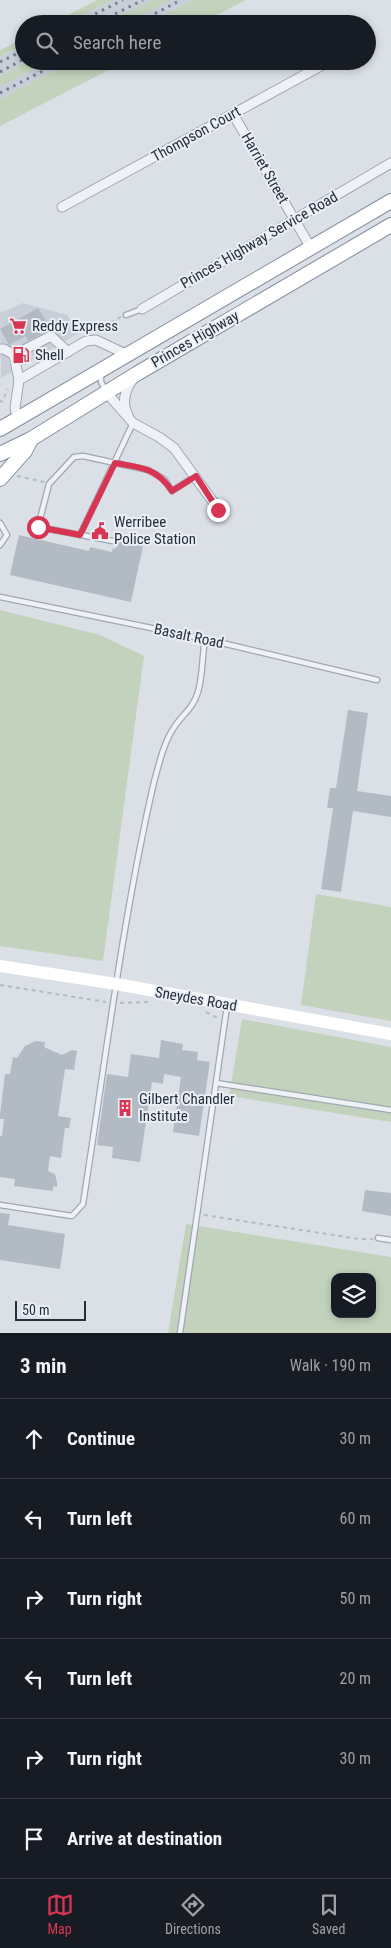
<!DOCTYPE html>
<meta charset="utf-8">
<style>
:root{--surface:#171b24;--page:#20242c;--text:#f1f3f6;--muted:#9ea1a6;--line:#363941;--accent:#d83553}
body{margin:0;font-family:"Roboto Condensed",sans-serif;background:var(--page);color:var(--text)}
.controls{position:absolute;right:15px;bottom:15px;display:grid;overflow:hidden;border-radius:10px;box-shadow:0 2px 8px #0003}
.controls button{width:45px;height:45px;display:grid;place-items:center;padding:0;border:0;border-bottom:1px solid var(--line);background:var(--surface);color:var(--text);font:25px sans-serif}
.scale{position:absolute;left:15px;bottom:12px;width:71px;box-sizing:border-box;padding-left:5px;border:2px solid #242f3e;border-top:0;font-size:14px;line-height:18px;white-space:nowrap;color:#242f3e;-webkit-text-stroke:4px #ebeff5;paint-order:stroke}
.stop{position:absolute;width:15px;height:15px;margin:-11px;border:4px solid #d83553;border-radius:50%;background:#fff}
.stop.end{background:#d83553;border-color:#fff;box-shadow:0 1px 5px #0008}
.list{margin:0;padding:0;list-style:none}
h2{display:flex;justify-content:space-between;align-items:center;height:65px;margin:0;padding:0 20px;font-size:21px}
h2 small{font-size:16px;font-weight:400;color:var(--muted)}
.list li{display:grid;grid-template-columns:32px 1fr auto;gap:15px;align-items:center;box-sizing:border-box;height:80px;padding:0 20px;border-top:1px solid var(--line)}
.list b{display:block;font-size:19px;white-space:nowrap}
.list em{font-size:16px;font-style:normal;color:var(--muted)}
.icon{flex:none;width:28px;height:28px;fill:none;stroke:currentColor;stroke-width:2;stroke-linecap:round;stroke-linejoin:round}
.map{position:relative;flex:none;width:391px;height:1333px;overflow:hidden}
.search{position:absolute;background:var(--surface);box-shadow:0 2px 8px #0003;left:15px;right:15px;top:15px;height:55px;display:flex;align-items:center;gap:12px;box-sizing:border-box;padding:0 18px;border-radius:28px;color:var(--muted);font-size:19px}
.sheet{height:545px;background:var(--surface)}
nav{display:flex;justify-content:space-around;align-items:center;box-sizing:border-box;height:70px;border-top:1px solid var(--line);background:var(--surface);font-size:14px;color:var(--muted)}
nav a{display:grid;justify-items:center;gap:2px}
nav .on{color:var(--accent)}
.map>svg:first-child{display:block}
.built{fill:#c9cfd9}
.green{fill:#c2d2bc;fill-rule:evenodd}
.building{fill:#b2bac4}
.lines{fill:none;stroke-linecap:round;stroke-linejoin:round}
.service-casing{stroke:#a0a7b1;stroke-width:7}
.minor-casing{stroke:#a0a7b1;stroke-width:11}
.trunk-casing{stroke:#828e9f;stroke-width:16}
.path{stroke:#b5bbc2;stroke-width:2;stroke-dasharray:4 4;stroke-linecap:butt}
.service{stroke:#eef1f5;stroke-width:4.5}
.minor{stroke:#eef1f5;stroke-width:9}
.secondary{stroke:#fff;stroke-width:12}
.trunk{stroke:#fff;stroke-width:14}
.rail{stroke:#748092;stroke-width:3;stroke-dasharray:2.5 5;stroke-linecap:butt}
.route{stroke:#d83553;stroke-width:6}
.labels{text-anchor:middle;stroke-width:4;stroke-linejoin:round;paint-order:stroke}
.street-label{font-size:15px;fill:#242f3e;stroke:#ebeff5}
.poi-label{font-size:15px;fill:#242f3e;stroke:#ebeff5;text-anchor:start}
</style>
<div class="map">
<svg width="391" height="1333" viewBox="0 0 391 1333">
<rect width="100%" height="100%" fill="#dbe0e7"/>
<g class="built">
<path d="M113 0H192L146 24H64Z"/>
<path d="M24 44V61H74L0 99V57Z"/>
<path d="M23 303 67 315 79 333 1 378 0 313Z"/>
</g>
<g class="green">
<path d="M97 0H113L64 24H51Z"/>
<path d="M152 0H171L124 24H101Z"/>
<path d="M192 0H246L199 24H146Z"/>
<path d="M24 38V44L0 57V50Z"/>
<path d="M27 61H50L0 87V76Z"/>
<path d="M74 61H126L0 126V99Z"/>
<path d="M0 610 100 635 144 656 103 961 0 946Z"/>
<path d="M316 894 391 907V1021L301 1005Z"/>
<path d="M242 1019 391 1047V1122L229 1096Z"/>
<path d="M186 1224 391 1257V1333H168ZM335 1277H372V1314H335Z"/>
</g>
<g class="building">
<path d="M38 308 48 324 38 329 41 334 28 341 26 336 9 345 0 329Z"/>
<path d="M19 535 89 551 90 547 112 552 113 548 116 549 118 540 143 546 131 602 10 575Z"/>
<path d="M348 710 368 713 357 791 391 796V817L353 811 341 892 321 889 333 808H327L330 788H336Z"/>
<path d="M161 1040 183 1044 182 1050 198 1052 197 1060 210 1062 199 1136 173 1132 181 1077 164 1074 163 1084 152 1082 140 1162 112 1158 113 1147 97 1145 107 1074 128 1077 131 1054 159 1058Z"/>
<path d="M36 1041 45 1042 44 1047 62 1055 72 1050 77 1051 74 1070 65 1069 58 1116 71 1118 69 1128H65L61 1158 50 1156 48 1171 55 1174 57 1182V1187L53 1186V1191L14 1186 15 1179 0 1177V1136H2L4 1119H0V1114L5 1074H10L13 1057 17 1058 25 1046Z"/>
<path d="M365 1190 391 1193V1216L362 1211Z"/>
<path d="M0 1213 10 1214 8 1225 65 1234 60 1269 0 1260Z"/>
</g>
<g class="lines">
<g class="service-casing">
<g id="service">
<path d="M126 315 142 309"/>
<path d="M101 374V382L106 391"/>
<path d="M0 523 7 535 0 545"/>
<path d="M80 535 133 423"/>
<path d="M113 541 38 527 49 484 74 457 83 456 148 470 164 479 172 491 194 477"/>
<path d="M0 597 205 639 377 680"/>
<path d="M216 1083 391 1110"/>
<path d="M0 1205 72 1216 83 1204C105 1064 122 921 154 782 159 764 164 741 175 726 184 713 193 708 198 692 203 675 202 656 205 639"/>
<path d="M378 1238 391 1240"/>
<path d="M180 1333 227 1006"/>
</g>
</g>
<g class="minor-casing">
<g id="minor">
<path d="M233 114 311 248"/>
<path d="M62 207 330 61"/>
<path d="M142 309 391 163"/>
<path d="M0 349H4L14 355 51 336 68 352"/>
<path d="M14 355 19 380"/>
<path d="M106 392 133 423 159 437 174 448 219 510"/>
<path d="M128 415C121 402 125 390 133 379"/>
<path d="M17 419 15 408 19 380 86 341 96 340 128 355"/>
</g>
</g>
<g class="trunk-casing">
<g id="trunk">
<path d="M0 429 391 201"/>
<path d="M0 454 31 439 138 373 391 225"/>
<path d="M0 479 25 451 31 439"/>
</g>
</g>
<g class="path">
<path d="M97 331 121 317"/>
<path d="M0 400 2 402 8 389"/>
<path d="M17 476 44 482"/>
<path d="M0 985 106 1002"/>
<path d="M120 1003 151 1002"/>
<path d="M206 1012 218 1018"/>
<path d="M204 1215 359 1239H373"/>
</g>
<use href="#service" class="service"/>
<use href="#minor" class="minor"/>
<path class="secondary" d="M0 966 116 984 391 1034"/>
<use href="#trunk" class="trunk"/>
<g class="rail">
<path d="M75 24 123 0"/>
<path d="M95 24 143 0"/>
<path d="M135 24 181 0"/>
<path d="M0 62 24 50"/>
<path d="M0 72 24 59"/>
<path d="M0 93 62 61"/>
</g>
</g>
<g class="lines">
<path class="route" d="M38 527 80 535 115 463C141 468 156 467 172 491L196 476 218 510"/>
</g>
<defs>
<g id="supermarket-bare" transform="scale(1.35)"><path d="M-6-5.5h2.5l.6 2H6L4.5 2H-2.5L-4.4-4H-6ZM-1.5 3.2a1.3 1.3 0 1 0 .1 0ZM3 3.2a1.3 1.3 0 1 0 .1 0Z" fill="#d83553" stroke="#ebeff5" stroke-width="2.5" paint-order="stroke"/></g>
<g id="fuel-bare" transform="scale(1.35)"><path d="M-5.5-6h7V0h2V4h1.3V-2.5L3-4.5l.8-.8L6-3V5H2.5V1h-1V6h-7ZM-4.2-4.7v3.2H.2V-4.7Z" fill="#d83553" stroke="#ebeff5" stroke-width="2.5" paint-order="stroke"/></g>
<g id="civic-bare" transform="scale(1.35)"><path d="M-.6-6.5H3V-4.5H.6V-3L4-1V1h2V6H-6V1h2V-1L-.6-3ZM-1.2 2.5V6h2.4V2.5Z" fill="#d83553" stroke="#ebeff5" stroke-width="2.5" paint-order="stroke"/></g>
<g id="building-bare" transform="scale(1.35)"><path d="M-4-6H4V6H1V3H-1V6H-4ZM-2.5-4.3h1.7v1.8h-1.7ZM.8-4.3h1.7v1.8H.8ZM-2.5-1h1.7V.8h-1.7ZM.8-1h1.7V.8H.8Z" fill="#d83553" stroke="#ebeff5" stroke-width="2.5" paint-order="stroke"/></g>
</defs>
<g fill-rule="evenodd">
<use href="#supermarket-bare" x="18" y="326"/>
<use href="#fuel-bare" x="21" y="355"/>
<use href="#civic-bare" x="100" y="531"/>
<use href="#building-bare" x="125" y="1108"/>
</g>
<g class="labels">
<g class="street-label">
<text transform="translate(196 134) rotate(-29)" y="5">Thompson Court</text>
<text transform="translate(265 168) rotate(60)" y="5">Harriet Street</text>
<text transform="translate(259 240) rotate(-30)" y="5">Princes Highway Service Road</text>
<text transform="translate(195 339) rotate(-30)" y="5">Princes Highway</text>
<text transform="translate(189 636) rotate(12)" y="5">Basalt Road</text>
<text transform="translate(196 999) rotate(10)" y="5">Sneydes Road</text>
</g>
<g class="poi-label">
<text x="32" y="331">Reddy Express</text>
<text x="35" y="360">Shell</text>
<text x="114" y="527">Werribee<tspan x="114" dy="17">Police Station</tspan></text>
<text x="139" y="1104">Gilbert Chandler<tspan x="139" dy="17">Institute</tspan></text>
</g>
</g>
</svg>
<div class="controls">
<button><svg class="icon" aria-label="layers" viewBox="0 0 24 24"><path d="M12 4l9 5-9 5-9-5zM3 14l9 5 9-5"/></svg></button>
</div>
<div class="scale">50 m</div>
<div class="stop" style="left:38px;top:527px"></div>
<div class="stop end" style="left:218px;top:510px"></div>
<div class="search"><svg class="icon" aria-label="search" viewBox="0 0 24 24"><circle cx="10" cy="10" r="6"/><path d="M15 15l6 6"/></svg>Search here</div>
</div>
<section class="sheet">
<h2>3 min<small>Walk · 190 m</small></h2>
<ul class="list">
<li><svg class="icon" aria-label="ahead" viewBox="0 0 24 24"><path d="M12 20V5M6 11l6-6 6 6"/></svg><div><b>Continue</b></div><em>30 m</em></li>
<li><svg class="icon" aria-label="left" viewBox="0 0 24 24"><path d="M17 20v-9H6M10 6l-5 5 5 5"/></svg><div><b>Turn left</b></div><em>60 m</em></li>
<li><svg class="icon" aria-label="right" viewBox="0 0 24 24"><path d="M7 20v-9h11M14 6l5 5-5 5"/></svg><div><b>Turn right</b></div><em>50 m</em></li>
<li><svg class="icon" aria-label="left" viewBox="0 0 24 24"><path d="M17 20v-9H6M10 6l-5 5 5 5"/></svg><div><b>Turn left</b></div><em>20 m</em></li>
<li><svg class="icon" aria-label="right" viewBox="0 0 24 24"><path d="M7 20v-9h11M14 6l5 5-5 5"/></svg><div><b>Turn right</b></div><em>30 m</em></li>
<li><svg class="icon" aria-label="arrive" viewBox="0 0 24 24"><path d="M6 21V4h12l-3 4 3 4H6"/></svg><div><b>Arrive at destination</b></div></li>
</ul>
</section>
<nav>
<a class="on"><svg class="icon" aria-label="map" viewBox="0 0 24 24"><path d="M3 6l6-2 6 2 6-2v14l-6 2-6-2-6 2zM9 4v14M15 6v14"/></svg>Map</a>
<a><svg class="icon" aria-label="directions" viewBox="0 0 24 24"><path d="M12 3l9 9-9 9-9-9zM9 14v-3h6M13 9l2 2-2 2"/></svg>Directions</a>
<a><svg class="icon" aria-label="saved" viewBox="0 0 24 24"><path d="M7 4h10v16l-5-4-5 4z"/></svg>Saved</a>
</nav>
